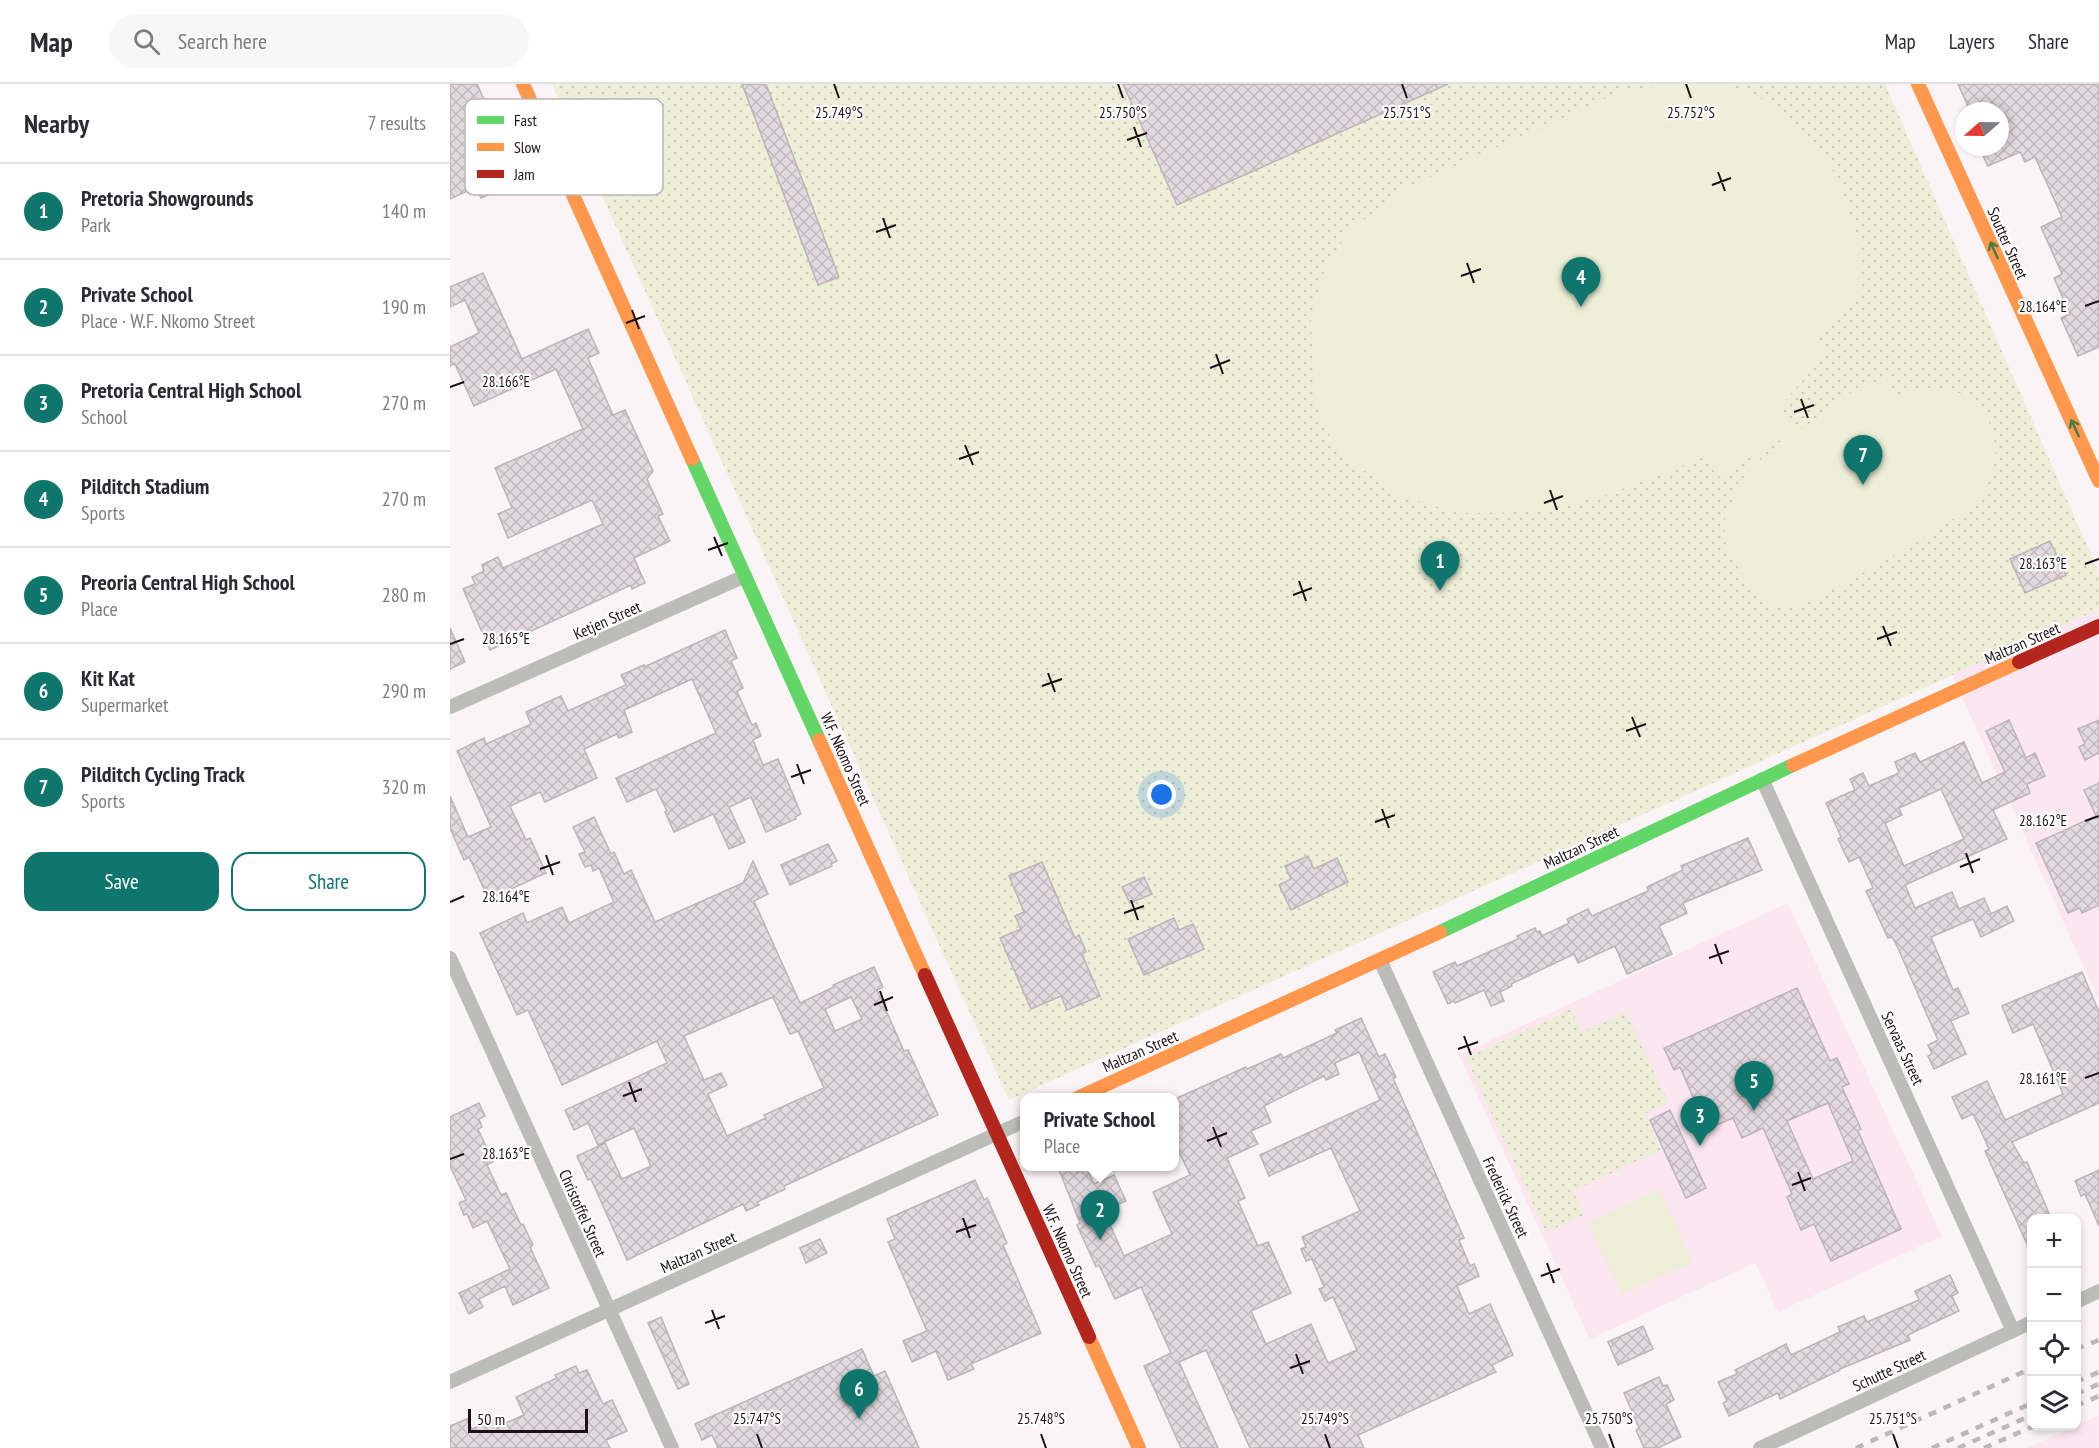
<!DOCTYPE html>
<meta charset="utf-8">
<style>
:root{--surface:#fff;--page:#f7f7f7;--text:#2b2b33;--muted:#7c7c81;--line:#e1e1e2;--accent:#0f766e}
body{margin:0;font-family:"PT Sans Narrow",sans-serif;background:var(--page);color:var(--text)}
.controls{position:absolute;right:18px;bottom:18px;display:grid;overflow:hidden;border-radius:12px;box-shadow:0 3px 9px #0003}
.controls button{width:54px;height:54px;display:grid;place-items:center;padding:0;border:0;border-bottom:2px solid var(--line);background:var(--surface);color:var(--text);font:30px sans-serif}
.compass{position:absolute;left:1505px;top:18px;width:54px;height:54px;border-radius:50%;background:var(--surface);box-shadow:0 3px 9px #0003;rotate:250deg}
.scale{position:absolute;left:18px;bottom:15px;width:120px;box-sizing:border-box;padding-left:6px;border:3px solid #1c1116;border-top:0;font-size:16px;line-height:21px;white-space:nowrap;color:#1c1116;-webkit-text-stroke:4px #fff;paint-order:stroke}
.you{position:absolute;left:712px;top:711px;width:21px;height:21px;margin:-15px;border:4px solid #fff;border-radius:50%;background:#1a73e8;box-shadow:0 0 0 9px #1a73e833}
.badge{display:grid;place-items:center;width:39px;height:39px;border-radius:50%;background:var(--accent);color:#fff;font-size:20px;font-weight:700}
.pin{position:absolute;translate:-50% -50px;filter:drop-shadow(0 2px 3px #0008)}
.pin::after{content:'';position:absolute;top:32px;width:21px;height:18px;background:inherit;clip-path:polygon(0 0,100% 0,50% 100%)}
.popup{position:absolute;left:570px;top:1009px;width:159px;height:78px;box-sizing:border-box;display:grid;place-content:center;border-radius:12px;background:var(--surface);filter:drop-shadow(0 2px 4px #0005);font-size:20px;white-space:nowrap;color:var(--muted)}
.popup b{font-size:22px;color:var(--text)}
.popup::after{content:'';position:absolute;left:50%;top:100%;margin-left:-12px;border:12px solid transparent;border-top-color:var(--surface)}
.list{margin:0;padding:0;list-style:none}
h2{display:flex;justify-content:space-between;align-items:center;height:78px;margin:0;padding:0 24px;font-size:26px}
h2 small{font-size:20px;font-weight:400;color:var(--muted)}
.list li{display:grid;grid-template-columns:39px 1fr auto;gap:18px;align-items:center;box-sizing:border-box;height:96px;padding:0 24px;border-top:2px solid var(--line)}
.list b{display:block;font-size:22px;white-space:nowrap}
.list p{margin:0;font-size:20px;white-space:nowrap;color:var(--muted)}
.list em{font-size:20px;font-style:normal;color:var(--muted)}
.actions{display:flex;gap:12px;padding:18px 24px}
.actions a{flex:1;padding:14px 0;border:2px solid var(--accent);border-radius:18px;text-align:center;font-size:21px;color:var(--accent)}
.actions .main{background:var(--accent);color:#fff}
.icon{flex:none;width:33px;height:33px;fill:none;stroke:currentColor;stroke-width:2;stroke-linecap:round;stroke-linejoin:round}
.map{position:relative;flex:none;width:1649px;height:1364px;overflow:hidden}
header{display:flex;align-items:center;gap:36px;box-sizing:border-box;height:84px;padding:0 30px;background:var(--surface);border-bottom:2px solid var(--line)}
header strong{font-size:28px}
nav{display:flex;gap:33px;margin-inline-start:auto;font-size:21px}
.search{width:420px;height:54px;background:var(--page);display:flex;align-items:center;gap:15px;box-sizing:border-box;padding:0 21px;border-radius:33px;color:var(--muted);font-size:22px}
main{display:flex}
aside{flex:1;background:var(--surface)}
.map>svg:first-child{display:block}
.built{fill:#fce7f1}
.grass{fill:url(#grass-dots)}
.garden{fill:#edefd8}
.building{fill:url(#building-cross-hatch);stroke:#bdb4b8;stroke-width:1.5;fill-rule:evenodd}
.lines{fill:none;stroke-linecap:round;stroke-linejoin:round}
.street{stroke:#bcbcb8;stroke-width:14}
.fast{stroke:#63d668;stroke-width:14}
.slow{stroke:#ff974d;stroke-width:14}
.jam{stroke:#b3261e;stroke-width:14}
.rail{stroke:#bab8b8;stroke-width:4.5;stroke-dasharray:8 8;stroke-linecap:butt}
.oneway{stroke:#437d43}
.ticks{fill:none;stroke:#1c1116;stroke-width:2}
.labels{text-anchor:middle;stroke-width:4.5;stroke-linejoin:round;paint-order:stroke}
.street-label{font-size:16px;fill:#1c1116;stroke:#fff}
.key{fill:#fff;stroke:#bbb8b9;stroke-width:1.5}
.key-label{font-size:16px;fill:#1c1116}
.ticks-label{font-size:15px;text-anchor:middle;fill:#1c1116;stroke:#fff;stroke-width:4.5;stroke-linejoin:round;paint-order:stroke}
</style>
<header>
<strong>Map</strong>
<div class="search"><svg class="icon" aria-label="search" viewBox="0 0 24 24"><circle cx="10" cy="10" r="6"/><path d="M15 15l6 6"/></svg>Search here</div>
<nav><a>Map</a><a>Layers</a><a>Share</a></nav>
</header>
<main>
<aside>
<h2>Nearby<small>7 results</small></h2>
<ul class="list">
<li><span class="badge">1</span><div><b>Pretoria Showgrounds</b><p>Park</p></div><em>140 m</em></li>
<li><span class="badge">2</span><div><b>Private School</b><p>Place · W.F. Nkomo Street</p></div><em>190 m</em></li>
<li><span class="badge">3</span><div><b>Pretoria Central High School</b><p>School</p></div><em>270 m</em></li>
<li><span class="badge">4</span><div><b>Pilditch Stadium</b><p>Sports</p></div><em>270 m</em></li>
<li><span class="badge">5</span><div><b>Preoria Central High School</b><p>Place</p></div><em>280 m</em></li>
<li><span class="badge">6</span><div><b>Kit Kat</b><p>Supermarket</p></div><em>290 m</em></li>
<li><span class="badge">7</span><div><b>Pilditch Cycling Track</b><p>Sports</p></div><em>320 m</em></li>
</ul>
<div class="actions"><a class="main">Save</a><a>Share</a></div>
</aside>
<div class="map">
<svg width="1649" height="1364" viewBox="0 0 1649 1364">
<defs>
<pattern id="grass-dots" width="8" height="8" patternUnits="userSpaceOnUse" patternTransform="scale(1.5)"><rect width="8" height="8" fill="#edefd8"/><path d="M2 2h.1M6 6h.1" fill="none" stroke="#cbccb9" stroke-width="1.8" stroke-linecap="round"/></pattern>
<pattern id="building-cross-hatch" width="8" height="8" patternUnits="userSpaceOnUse" patternTransform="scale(1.5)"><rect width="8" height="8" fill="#e3dadf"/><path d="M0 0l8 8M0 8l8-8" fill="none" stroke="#c2babf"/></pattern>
</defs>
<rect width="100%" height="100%" fill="#faf4f7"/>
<g class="built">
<path d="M1649 525V917L1502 591Z"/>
<path d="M1338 819 1492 1152 1328 1228 1305 1179 1140 1255 1009 971Z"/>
<path d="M1649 1331V1364H1577L1626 1342Z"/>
</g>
<g class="grass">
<path d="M102 0H1435L1649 489V525L559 1016Z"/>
<path d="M1121 925 1132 948 1176 928 1218 1019 1195 1030 1211 1066 1123 1107 1134 1131 1096 1148 1016 974Z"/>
</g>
<g class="garden">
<path d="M1217 0H1269L1306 10 1363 60 1389 95 1408 157V213L1364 259 1377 270 1329 323 1345 347 1268 393 1255 373 1151 413 1082 428 1008 429 950 412 887 367 867 325 863 289 861 233 874 188 897 149 953 105 1170 8Z"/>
<path d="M1439 296 1446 312C1465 304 1489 300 1509 309 1548 326 1556 377 1532 410 1519 427 1498 438 1481 449 1448 469 1416 488 1381 506 1371 511 1360 519 1348 522 1342 524 1333 523 1326 524L1305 506 1291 488 1275 458V435L1284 412 1298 385 1414 299Z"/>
<path d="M1209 1106 1243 1178 1172 1210 1138 1138Z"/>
</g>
<g class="building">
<path d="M0 0H27L53 57 41 62 59 102 31 114 26 103 0 115Z"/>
<path d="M292 0H316L389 193 368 201Z"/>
<path d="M673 0H998L727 121Z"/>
<path d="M1508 0H1649V263L1628 272 1611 234 1620 230 1604 194 1612 190 1591 143 1612 133 1585 73 1575 78 1570 68 1538 82 1532 70 1550 63V27H1520Z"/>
<path d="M33 189 72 275 138 245 149 269 138 274 163 331 175 326 203 387 197 395 213 430 208 432 220 457 184 474 195 499 182 505 181 501 40 566 13 505 25 500 22 493 34 487 32 481 48 473 53 484 153 440 142 416 58 454 48 430 62 424 45 384 133 345 106 285 24 322 5 280 0 282V263L29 249 15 216 0 223V203Z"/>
<path d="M1600 457 1616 491 1575 509 1560 475Z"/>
<path d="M0 544 15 578 0 585Z"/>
<path d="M275 546 287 574 281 577 293 604 287 607 302 641 306 639 311 652 303 656 313 681 328 675 351 730 345 733 346 735 316 748 301 713 279 723 295 758 279 765 263 730 224 748 215 728 217 727 206 705 177 718 166 694 266 649 242 595 174 626 182 648 169 654 167 650 134 665 147 694 95 718 90 708 60 722 76 756 80 754 96 789 44 813 41 807 36 809 19 773 14 776 0 744V712L18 753 41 743 7 667 34 654 36 660 81 640 76 628 111 612 118 627 176 601 171 591 194 581V583Z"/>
<path d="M1559 636 1576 674 1585 669 1595 692 1577 700 1580 709 1543 726 1557 755 1455 801 1465 824 1502 808 1509 825 1534 814 1541 830 1557 822 1564 837 1531 853 1523 835 1481 853 1503 906 1508 904 1519 929 1501 937 1516 970 1484 985 1478 972 1482 970 1478 961 1488 956 1447 862 1442 853 1438 854 1416 807 1423 804 1409 773 1399 778 1388 755 1391 753 1376 719 1405 706 1400 695 1413 689 1419 702 1449 689 1445 678 1465 669 1470 678 1514 658 1532 699 1555 688 1536 647ZM1491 705 1514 755 1454 782 1435 739 1452 731 1449 724Z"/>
<path d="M1649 636V669L1635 676 1629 663 1635 660 1628 645Z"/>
<path d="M1649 699V821L1632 829 1630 824 1618 829 1586 759 1646 732 1634 706Z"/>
<path d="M144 733 161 770 164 768 174 790 181 786 205 838 293 799 303 777 318 810 304 817 350 919 384 903 383 901 424 883 433 903 427 906 454 967 458 966 488 1031 334 1102 335 1105 307 1118 309 1121 296 1127 293 1120 177 1176 141 1095 138 1096 127 1072 155 1059 172 1095 201 1082 184 1044 148 1061 138 1039 124 1046 115 1026 217 979 207 957 112 1001 78 926 67 931 30 849 73 829 77 839 112 823 119 839 164 818 149 784 143 787 141 781 135 783 129 770 135 768 123 743ZM323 913 340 950 348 947 374 1004 314 1031 316 1034 277 1052 258 1010 277 1001 271 989 254 996 234 952ZM401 913 412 935 385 947 375 925Z"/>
<path d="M1298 754 1312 786 1233 819 1237 829 1209 842 1222 870 1177 890 1165 862 1128 879 1124 870 1061 900 1062 902 1050 908 1054 917 1041 922 1034 906 1005 919 1004 917 998 920 983 888 1005 878 1007 882 1068 855 1067 852 1085 844 1087 848 1090 847 1092 852 1119 839 1117 835 1138 825 1142 832 1198 807 1197 803 1233 786 1231 782Z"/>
<path d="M378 760 387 777 381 780 382 782 340 801 331 781Z"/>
<path d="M858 772 864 785 887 774 898 798 841 826 829 801 841 795 835 782Z"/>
<path d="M592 778 625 854 629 851 636 868 632 870 650 912 617 926 611 912 581 925 550 854 571 845 565 832 574 828 559 792Z"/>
<path d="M694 793 702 810 680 819 672 803Z"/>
<path d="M724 834 729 846 743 840 754 865 694 891 678 855Z"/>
<path d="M1632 888 1649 928V1019L1562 1058 1574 1079 1577 1078 1601 1134H1581V1169L1535 1067 1539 1065 1523 1030 1512 1035 1502 1013 1537 997 1555 1036 1613 1010 1583 940 1563 949 1552 922Z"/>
<path d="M1347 904 1380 977 1387 974 1399 1000 1392 1003 1411 1045 1408 1047 1451 1145 1381 1177 1364 1140 1351 1146 1337 1113 1342 1110 1313 1044 1292 1054 1283 1034 1257 1045 1230 983 1224 986 1214 964ZM1378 1019 1403 1077 1363 1095 1337 1037Z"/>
<path d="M911 934 929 973 935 970 946 993 943 994 1014 1154 1009 1156 1020 1182 1024 1180 1029 1192 1007 1202 1019 1230 1040 1220 1063 1271 1042 1281 1046 1288 908 1351 914 1364H800L756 1266 729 1278 768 1364H731L694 1282 721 1269 691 1203 665 1215 649 1181 646 1183 627 1141 630 1139 608 1083H636L644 1100 664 1091 676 1117 654 1127 674 1172 722 1150 703 1108 740 1091 725 1059V1015L796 983 797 985 831 970 833 974 887 949 885 946ZM909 968 930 1016 810 1071 819 1092 881 1064 910 1127 852 1153 856 1163 851 1165 856 1177 862 1175 874 1203 869 1205 875 1217 883 1213 907 1266 878 1279 861 1240 816 1260 801 1227 841 1209 818 1158 808 1162 788 1117 795 1114 777 1074 808 1060 801 1047 821 1038 814 1022 874 992 876 996 889 990 885 979Z"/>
<path d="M29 1019 35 1032 29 1035 32 1043 28 1045 43 1078 37 1081 51 1111 56 1109 71 1141 73 1140 83 1161 80 1163 99 1204 63 1221 55 1202 29 1215 33 1223 19 1230 9 1209 60 1185 37 1137 23 1144 17 1130 14 1131 9 1119 16 1116 0 1082V1033Z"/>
<path d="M1220 1026 1256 1104 1236 1114 1200 1036Z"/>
<path d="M1649 1086V1142L1635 1110 1631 1112 1625 1097Z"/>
<path d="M525 1096 534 1116 537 1114 557 1159 553 1161 591 1249 521 1280 524 1285 498 1296 486 1267 462 1278 453 1257 477 1247 438 1158 445 1155 437 1135Z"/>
<path d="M370 1155 377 1169 356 1179 350 1164Z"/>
<path d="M1500 1191 1508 1209 1502 1212 1509 1227 1466 1247 1458 1251 1460 1256 1390 1285V1286L1330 1315 1328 1309 1279 1332 1273 1319 1277 1317 1268 1298 1287 1290 1285 1286 1336 1260 1341 1271 1390 1248 1388 1243 1414 1232 1417 1238 1469 1216 1465 1207Z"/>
<path d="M211 1233 239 1300 228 1305 198 1239Z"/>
<path d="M1193 1242 1203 1265 1168 1281 1158 1258Z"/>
<path d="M412 1265 424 1292 435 1287 469 1364H268L262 1351 252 1356 245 1340Z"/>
<path d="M126 1282 129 1289 137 1286 153 1320 162 1316 177 1347 156 1356 160 1364H0V1342L17 1335 22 1345 48 1333 51 1341 74 1331 66 1313 107 1294 105 1291Z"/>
<path d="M1209 1293 1213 1302 1217 1301 1224 1316 1216 1320 1231 1353 1208 1364H1194L1186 1346 1189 1344 1174 1309Z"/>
</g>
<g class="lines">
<g class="street">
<path d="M0 623 295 492"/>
<path d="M1312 695 1563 1247"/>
<path d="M0 874 222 1364"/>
<path d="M930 876 1152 1364"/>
<path d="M1626 1218 1649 1207"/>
<path d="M0 1298 575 1037"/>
<path d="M1310 1364 1582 1238"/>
</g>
<g class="fast">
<path d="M242 375 369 656"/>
<path d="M990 848 1343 681"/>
</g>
<g class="slow">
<path d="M73 0 242 375"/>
<path d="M1468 0 1649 397"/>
<path d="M369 656 475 891"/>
<path d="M1343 681 1569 578"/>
<path d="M627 1014 990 848"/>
<path d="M639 1253 689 1364"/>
</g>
<g class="jam">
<path d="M1569 578 1649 542"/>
<path d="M475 891 639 1253"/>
</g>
<g class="rail">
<path d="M1626 1265 1649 1256"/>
<path d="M1626 1298 1649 1288"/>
<path d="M1626 1310 1649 1300"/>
<path d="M1626 1322 1649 1312"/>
<path d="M1406 1364 1582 1284"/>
<path d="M1482 1364 1582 1319"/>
<path d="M1508 1364 1582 1331"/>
<path d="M1534 1364 1584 1342"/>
</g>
</g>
<defs><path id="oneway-shaft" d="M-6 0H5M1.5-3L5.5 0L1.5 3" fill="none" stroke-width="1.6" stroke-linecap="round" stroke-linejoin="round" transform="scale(1.5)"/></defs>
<g class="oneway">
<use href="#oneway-shaft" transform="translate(1544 166) rotate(-114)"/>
<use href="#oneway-shaft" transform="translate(1625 344) rotate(-115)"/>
</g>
<path class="ticks" d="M384 0 389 14M668 0 673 14M952 0 957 14M1236 0 1241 14M684 43 691 63M677 56 697 49M1268 88 1275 107M1262 101 1281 94M433 134 440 154M426 148 446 141M1017 179 1024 199M1011 192 1031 185M1635 222 1649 217M182 226 189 245M176 239 195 232M766 270 773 290M760 284 780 276M0 303 14 298M1351 315 1358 334M1344 328 1364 321M515 361 523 381M509 375 529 368M1100 406 1107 426M1094 419 1113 412M264 453 272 472M258 466 278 459M1635 480 1649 475M849 497 856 517M843 511 862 504M1433 542 1441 562M1427 555 1447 548M0 560 14 555M598 589 605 608M592 602 612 595M1182 633 1190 653M1176 647 1196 640M347 680 354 700M341 693 361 686M932 725 939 744M1635 737 1649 732M925 738 945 731M1516 769 1523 789M96 771 103 791M1510 783 1530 775M90 785 110 778M681 816 688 836M0 818 14 812M674 829 694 822M1265 860 1272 880M1259 874 1279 867M430 907 437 927M424 921 443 913M1014 952 1021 971M1008 965 1028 958M1635 994 1649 989M179 998 186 1018M173 1012 192 1005M763 1043 771 1063M757 1057 777 1049M0 1075 14 1070M1348 1088 1355 1107M1342 1101 1361 1094M513 1134 520 1154M506 1148 526 1141M1097 1179 1104 1199M1091 1192 1110 1185M262 1226 269 1245M255 1239 275 1232M846 1270 853 1290M840 1284 860 1277M307 1350 312 1364M591 1350 596 1364M875 1350 880 1364M1159 1350 1164 1364M1443 1350 1448 1364"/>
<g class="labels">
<g class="street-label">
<text transform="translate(1558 159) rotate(66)" y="6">Soutter Street</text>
<text transform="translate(157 536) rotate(-24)" y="6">Ketjen Street</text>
<text transform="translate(1572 559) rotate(-24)" y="6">Maltzan Street</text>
<text transform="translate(396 675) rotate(66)" y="6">W.F. Nkomo Street</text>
<text transform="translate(1131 763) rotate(-25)" y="6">Maltzan Street</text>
<text transform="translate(1453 964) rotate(65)" y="6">Servaas Street</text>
<text transform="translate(690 967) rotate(-24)" y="6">Maltzan Street</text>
<text transform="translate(1056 1113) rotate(65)" y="6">Frederick Street</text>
<text transform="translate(133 1129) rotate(66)" y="6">Christoffel Street</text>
<text transform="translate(618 1167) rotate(66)" y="6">W.F. Nkomo Street</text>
<text transform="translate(248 1168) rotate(-24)" y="6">Maltzan Street</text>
<text transform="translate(1439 1286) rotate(-25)" y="6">Schutte Street</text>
</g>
</g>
<rect x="15" y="15" width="198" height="96" rx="9" class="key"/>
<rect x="27" y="32" width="27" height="8" fill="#63d668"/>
<rect x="27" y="59" width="27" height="8" fill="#ff974d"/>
<rect x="27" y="86" width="27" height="8" fill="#b3261e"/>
<g class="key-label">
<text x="64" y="42">Fast</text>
<text x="64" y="69">Slow</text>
<text x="64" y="96">Jam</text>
</g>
<g class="ticks-label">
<text x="389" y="34">25.749°S</text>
<text x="673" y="34">25.750°S</text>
<text x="957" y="34">25.751°S</text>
<text x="1241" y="34">25.752°S</text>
<text x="1593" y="228">28.164°E</text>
<text x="56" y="303">28.166°E</text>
<text x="1593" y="485">28.163°E</text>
<text x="56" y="560">28.165°E</text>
<text x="1593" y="742">28.162°E</text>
<text x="56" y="818">28.164°E</text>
<text x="1593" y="1000">28.161°E</text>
<text x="56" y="1075">28.163°E</text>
<text x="307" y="1340">25.747°S</text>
<text x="591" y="1340">25.748°S</text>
<text x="875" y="1340">25.749°S</text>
<text x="1159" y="1340">25.750°S</text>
<text x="1443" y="1340">25.751°S</text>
</g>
</svg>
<div class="controls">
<button>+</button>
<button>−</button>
<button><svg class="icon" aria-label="locate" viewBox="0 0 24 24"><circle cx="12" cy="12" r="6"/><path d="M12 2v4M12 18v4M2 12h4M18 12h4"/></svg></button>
<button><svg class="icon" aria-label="layers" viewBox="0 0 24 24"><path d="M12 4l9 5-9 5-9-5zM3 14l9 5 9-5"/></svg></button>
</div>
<svg class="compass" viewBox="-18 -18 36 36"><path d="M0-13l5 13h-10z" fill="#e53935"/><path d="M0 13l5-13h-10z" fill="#7c7c81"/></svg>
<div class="scale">50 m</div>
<div class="you"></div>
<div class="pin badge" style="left:990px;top:507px">1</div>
<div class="pin badge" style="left:650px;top:1156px">2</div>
<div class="popup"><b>Private School</b>Place</div>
<div class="pin badge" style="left:1250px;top:1062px">3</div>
<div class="pin badge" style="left:1131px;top:223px">4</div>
<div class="pin badge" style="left:1304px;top:1027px">5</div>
<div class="pin badge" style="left:409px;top:1335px">6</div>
<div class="pin badge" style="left:1413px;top:401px">7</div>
</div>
</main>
